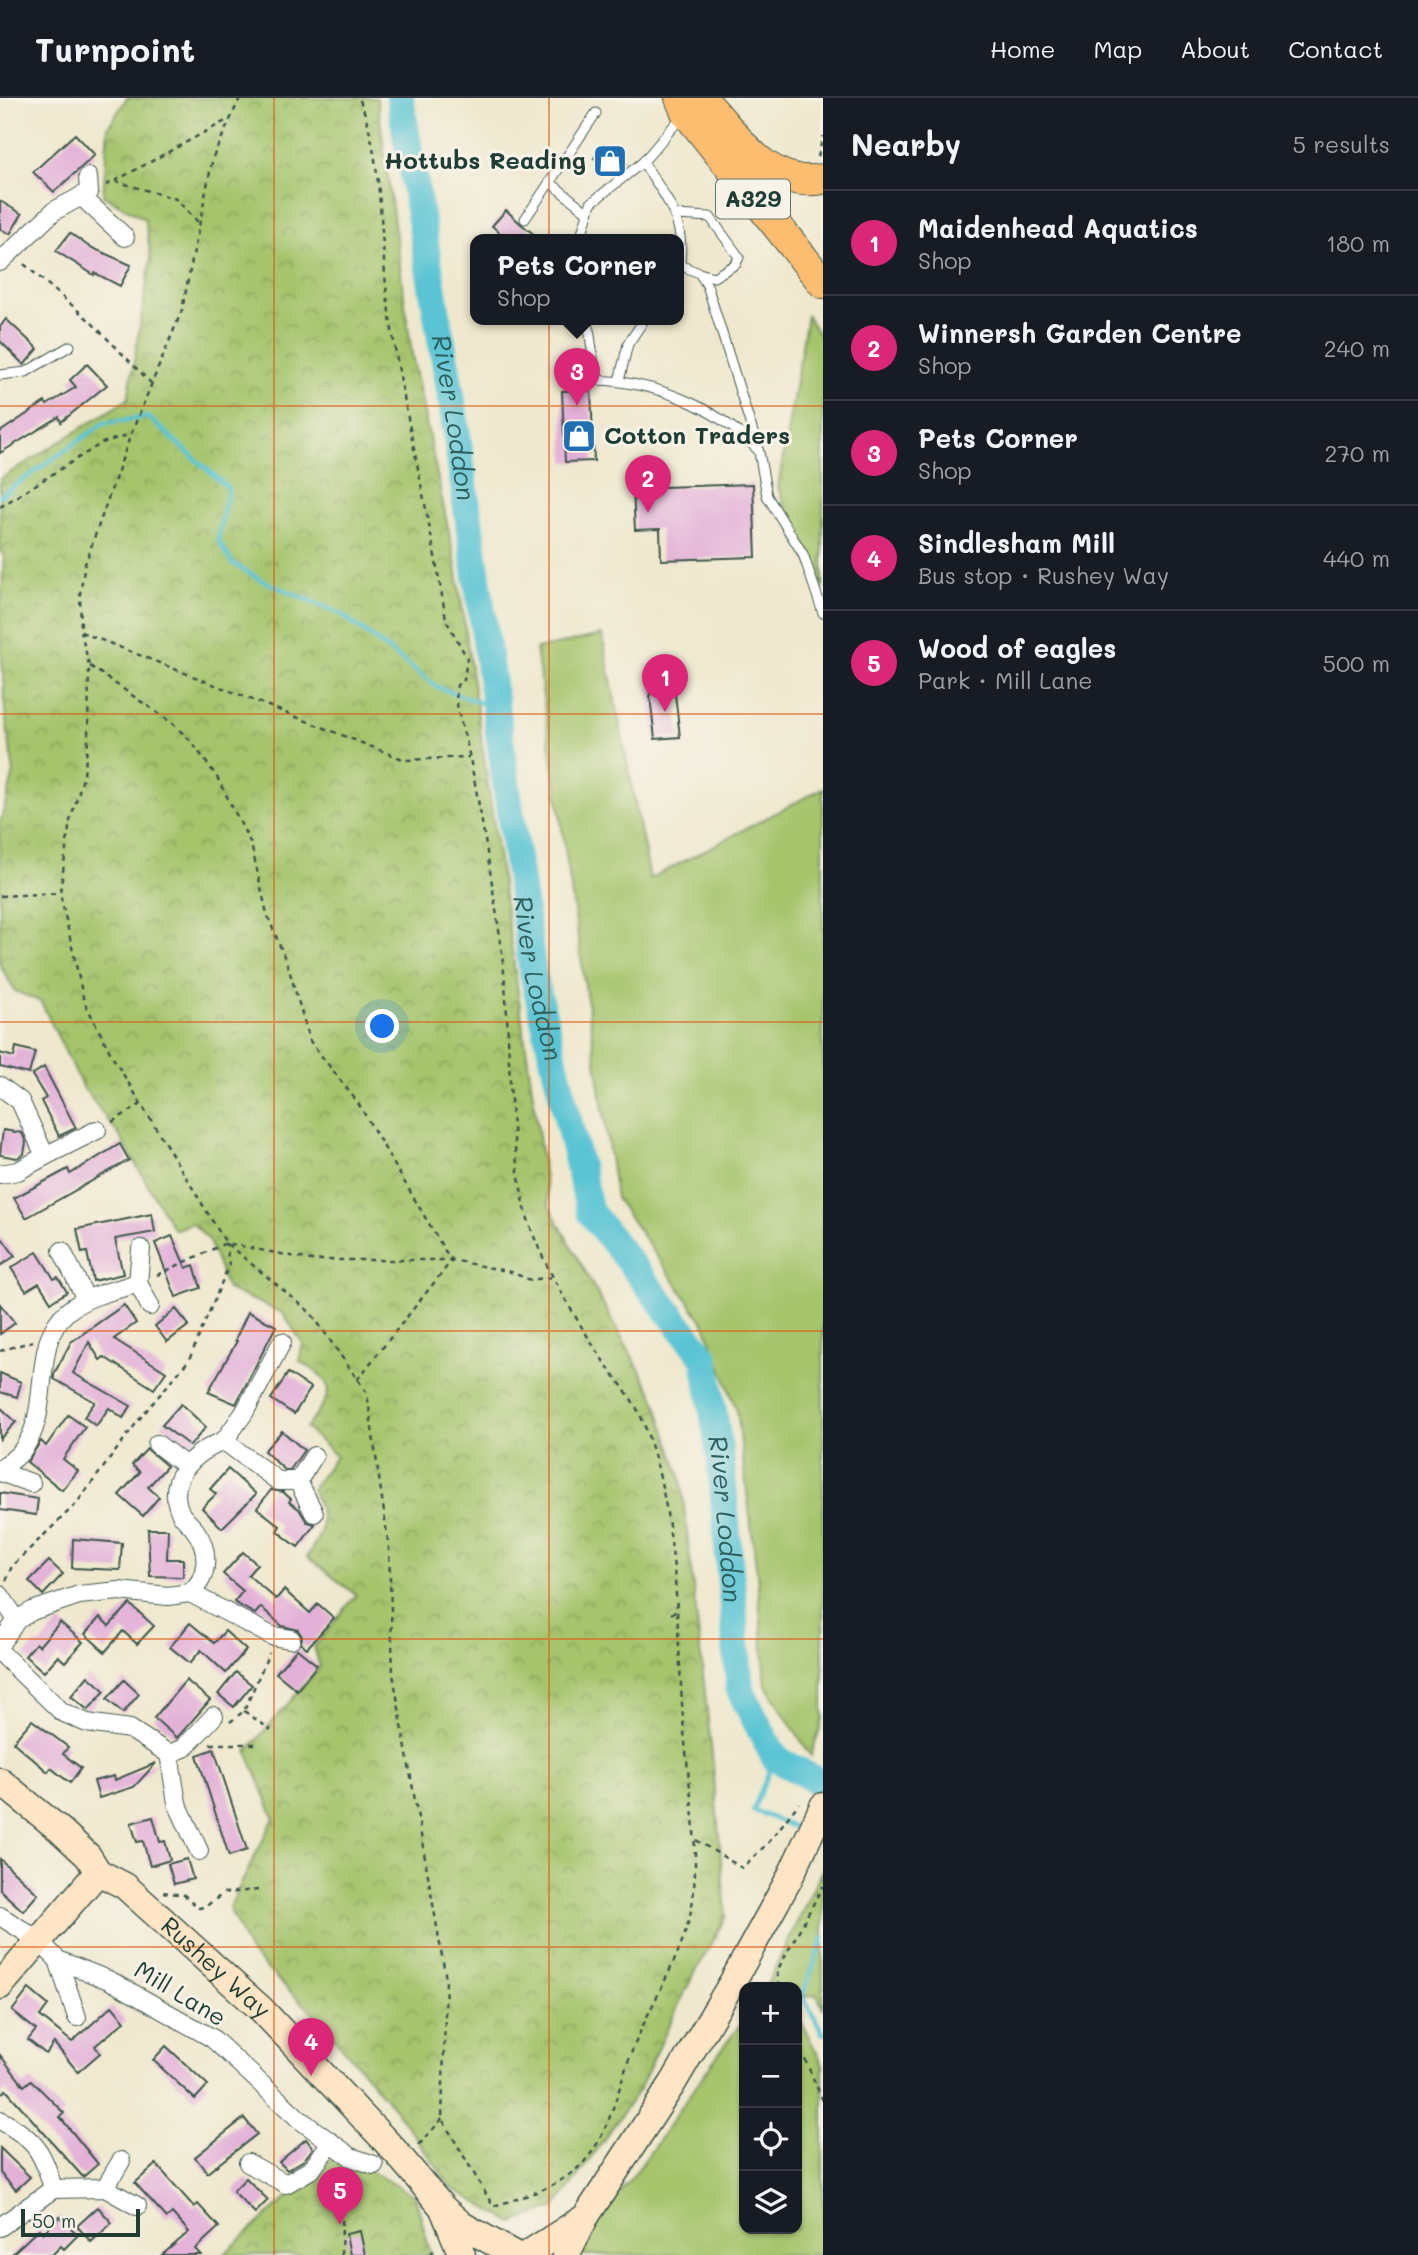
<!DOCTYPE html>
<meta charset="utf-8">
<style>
:root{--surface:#171b24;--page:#242831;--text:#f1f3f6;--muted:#9ea1a6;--line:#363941;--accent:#db2777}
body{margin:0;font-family:Mali,sans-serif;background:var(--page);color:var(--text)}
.controls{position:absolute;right:21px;bottom:21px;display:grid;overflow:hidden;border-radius:14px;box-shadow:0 2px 5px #0004}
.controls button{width:63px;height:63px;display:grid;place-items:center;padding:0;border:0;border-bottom:2px solid var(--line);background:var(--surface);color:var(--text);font:35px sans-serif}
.scale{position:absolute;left:21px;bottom:18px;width:119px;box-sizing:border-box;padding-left:7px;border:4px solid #1f3d34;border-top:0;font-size:19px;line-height:24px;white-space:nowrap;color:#1f3d34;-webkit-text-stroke:5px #f7f3e8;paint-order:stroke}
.you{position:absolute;left:383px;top:929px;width:24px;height:24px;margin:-18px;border:5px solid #fff;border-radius:50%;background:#1a73e8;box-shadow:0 0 0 10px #1a73e833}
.badge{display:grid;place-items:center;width:46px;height:46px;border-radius:50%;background:var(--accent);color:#fff;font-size:23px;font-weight:700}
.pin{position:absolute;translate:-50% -58px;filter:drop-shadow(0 2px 4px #0008)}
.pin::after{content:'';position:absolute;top:37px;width:24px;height:21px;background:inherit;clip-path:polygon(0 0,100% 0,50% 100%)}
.popup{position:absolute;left:470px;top:136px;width:214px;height:91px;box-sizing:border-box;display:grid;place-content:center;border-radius:14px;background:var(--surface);filter:drop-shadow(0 2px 5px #0005);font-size:23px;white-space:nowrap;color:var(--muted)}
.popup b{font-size:26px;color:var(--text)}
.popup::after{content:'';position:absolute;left:50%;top:100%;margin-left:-14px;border:14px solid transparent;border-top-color:var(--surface)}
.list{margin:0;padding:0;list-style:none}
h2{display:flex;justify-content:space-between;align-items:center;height:91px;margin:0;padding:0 28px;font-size:30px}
h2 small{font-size:23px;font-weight:400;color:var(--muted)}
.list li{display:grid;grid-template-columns:46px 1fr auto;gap:21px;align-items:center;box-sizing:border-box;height:105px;padding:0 28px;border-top:2px solid var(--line)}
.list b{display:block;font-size:26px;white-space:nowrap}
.list p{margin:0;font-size:23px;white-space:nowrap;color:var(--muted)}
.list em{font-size:23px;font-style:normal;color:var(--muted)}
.icon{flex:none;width:38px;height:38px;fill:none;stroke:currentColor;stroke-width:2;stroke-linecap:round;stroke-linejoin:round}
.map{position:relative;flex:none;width:823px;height:2157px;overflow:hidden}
header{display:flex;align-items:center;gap:42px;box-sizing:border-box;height:98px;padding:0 35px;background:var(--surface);border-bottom:2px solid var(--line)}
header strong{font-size:33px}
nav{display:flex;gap:38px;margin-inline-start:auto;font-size:24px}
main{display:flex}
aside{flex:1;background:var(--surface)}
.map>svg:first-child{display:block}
.grass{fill:#a5c46c;stroke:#628050;stroke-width:2}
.park{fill:url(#park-crowns);stroke:#628050;stroke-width:2}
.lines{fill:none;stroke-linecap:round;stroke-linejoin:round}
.stream{stroke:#5ac4d4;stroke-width:4.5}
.river{stroke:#5ac4d4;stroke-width:28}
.building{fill:#e3b0d8}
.lane-casing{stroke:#3e574b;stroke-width:11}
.street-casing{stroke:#3e574b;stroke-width:20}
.secondary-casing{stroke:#3e574b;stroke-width:29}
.primary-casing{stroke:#3e574b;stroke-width:32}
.path{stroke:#3e574b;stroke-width:2.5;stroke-dasharray:5 5;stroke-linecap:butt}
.lane{stroke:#fff;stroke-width:9}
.street{stroke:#fff;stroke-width:18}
.secondary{stroke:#fee5c5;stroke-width:26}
.primary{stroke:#fcbd6f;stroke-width:30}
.grid{fill:none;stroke:#de580e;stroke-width:2;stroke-opacity:0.55}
.labels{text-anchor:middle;stroke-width:6;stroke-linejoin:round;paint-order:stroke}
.shield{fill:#f7f3e8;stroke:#60746a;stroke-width:2}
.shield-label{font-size:23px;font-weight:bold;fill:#1f3d34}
.poi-label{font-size:24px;font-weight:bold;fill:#1f3d34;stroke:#f7f3e8;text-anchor:end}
.street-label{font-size:24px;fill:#1f3d34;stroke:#f7f3e8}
.water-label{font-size:26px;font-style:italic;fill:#2e5f5c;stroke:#f7f3e8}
</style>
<header>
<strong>Turnpoint</strong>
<nav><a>Home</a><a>Map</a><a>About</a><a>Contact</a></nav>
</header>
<main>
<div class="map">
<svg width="823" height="2157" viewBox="0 0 823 2157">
<defs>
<pattern id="park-crowns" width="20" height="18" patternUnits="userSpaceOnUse" patternTransform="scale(1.75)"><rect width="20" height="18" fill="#a5c46c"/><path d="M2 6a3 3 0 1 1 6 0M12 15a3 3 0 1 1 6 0" fill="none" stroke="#86a05a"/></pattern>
</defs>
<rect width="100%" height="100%" fill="#f7f3e8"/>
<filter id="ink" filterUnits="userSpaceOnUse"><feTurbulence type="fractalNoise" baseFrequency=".0143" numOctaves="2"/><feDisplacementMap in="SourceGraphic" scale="14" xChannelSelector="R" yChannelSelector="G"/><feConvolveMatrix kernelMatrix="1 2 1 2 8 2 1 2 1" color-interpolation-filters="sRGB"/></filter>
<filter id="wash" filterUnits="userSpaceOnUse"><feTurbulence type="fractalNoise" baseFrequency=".00686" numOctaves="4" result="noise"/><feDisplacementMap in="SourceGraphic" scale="28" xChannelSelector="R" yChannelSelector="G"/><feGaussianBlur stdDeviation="1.57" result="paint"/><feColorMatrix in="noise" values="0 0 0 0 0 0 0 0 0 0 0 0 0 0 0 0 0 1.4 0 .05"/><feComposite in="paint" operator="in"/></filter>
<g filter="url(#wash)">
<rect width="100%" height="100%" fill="#efe8ce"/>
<g class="grass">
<path d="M807 218 823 242V489L796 441 778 389Z"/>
<path d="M602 537 650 781 823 690V1621L811 1658 766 1588 757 1475 737 1313 705 1227 616 1100 536 551Z"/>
<path d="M823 1770V1911L817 1897 797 1899V1889H766Z"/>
<path d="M797 1916 823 1967V2157H582C592 2120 623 2093 644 2063 678 2016 708 1967 744 1922V2131H797Z"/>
</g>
<g class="park">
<path d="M127 0H377L412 257 456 468 549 1108 654 1298 681 1381 712 1657 726 1818 684 1895 640 1990 556 2109 513 2125 452 2090 394 2010 315 1917 250 1855 229 1810 274 1720 247 1653 320 1569 314 1549 356 1497 307 1459C327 1426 325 1425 312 1390L336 1358 306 1330C331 1296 342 1287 299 1263L303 1246 283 1215 227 1191 208 1141 192 1125 174 1132 119 1037 82 988 41 904 15 893 0 867V725L14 675 5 614 0 525 4 458 0 453V381L128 301 151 160 145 121 103 98 108 29Z"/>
<path d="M338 2055 415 2098 431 2157H223Z"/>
</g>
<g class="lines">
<g class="stream">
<path d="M0 398 104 325 148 319 228 390 218 442 232 465 261 482 341 516 437 589 495 610"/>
<path d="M775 1660 753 1712 803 1733"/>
<path d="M823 1840 803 1897 823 1936"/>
</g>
<path class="river" id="s1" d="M400 0 453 310 533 875 590 1114 705 1260 721 1365 740 1592 775 1660 823 1686"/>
</g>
<g id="blocks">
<g class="building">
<path d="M75 36 95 57 54 94 33 74Z"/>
<path d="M604 47 627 66 615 77 594 60Z"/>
<path d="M0 103 22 116 10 136 0 131Z"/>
<path d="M506 112 521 126 541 142H508L492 128Z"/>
<path d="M70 135 88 148 131 167 120 188 95 175 94 177 56 153Z"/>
<path d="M6 221 38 251 24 267 0 243V229Z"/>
<path d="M87 266 107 287 61 324 59 319 0 355V334L45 304 47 307 76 289 70 282Z"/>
<path d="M591 292 594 363 565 364 562 293Z"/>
<path d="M753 386 756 459 661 462 660 431 635 432 633 390Z"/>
<path d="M674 587 680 639 655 641 649 589Z"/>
<path d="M16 949 35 954 29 976 0 969V955L14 959Z"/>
<path d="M44 969 76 1030 59 1038 41 1003 46 1000 32 977Z"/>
<path d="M3 1032 22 1035 26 1044 24 1056 17 1060 0 1057Z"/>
<path d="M120 1046 129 1062 26 1120 14 1100 68 1071 70 1076Z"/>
<path d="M152 1116 155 1134 115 1141 123 1176 93 1183 87 1154 82 1155 77 1131Z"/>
<path d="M0 1137 15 1158 0 1168Z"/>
<path d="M172 1138 186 1170 194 1167 201 1190 176 1199 155 1145Z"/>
<path d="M37 1154 54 1181 58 1179 67 1194 51 1204 39 1185 26 1193 11 1170Z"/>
<path d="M0 1206 15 1225 0 1236Z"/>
<path d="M124 1207 136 1225 114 1241 166 1274 154 1291 104 1259 100 1262 89 1244 73 1275 131 1308 123 1320 109 1310 96 1328 84 1319 95 1304 54 1281V1276L71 1244Z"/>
<path d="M176 1211 189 1227 167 1244 155 1228Z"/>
<path d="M248 1214 276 1228 236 1306 208 1294 237 1243 235 1242Z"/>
<path d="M0 1275 21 1284 17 1299 0 1294Z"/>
<path d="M288 1275 311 1290 294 1316 271 1301Z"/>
<path d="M181 1306 206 1329 190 1348 162 1327Z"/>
<path d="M0 1309 16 1324 0 1341Z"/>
<path d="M68 1317 85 1329 63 1361 78 1373 62 1392 27 1364 41 1343 46 1348Z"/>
<path d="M282 1333 304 1352 290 1372H285L264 1353Z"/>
<path d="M147 1351 167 1368 148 1389 159 1399 143 1418 119 1397 140 1374 132 1367Z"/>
<path d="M228 1371 256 1396 222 1430 202 1410 216 1396 210 1391Z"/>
<path d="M271 1392 283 1394 291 1401 289 1404 299 1411 307 1424 315 1426 298 1449 277 1433 280 1428 257 1410Z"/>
<path d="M0 1395 38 1401 36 1417 0 1412Z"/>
<path d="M148 1431H168L167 1461H183V1479L150 1478Z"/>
<path d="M73 1441 122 1445 120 1472 72 1470Z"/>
<path d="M243 1454 257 1466 248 1477 276 1501 284 1492 310 1515 318 1506 334 1520 307 1550 301 1545 302 1538 298 1532 282 1528 261 1509 255 1516 234 1504 243 1493 223 1476Z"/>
<path d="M49 1463 63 1476 43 1497 29 1483Z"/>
<path d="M130 1506 154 1528 137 1546 123 1533 105 1554 85 1536 100 1519 109 1528Z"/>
<path d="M60 1524 83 1544 65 1564 58 1558 44 1574 25 1558 36 1545 39 1548Z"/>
<path d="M190 1525 214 1545 225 1533 246 1552 226 1575 201 1552 190 1565 170 1549Z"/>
<path d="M297 1551 317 1567 297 1592 276 1575Z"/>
<path d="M236 1574 252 1587 234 1609 218 1596Z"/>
<path d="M88 1578 105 1593 88 1612 71 1598Z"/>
<path d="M124 1582 139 1596 123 1615 107 1601Z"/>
<path d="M186 1582 210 1602 177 1640 154 1620Z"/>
<path d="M32 1622 68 1649 63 1656 81 1670 70 1685 51 1670 48 1674 13 1644Z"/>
<path d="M214 1651 247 1752 229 1758 197 1657Z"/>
<path d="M156 1665 134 1689 99 1700 94 1683 114 1678 115 1682Z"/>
<path d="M153 1719 160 1744 165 1743 170 1762 150 1768 143 1743 137 1744 131 1725Z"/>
<path d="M0 1761 38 1796 23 1813 0 1792Z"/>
<path d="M187 1761 193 1781 174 1786 168 1766Z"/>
<path d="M29 1891 48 1907 40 1918 72 1944 112 1908 125 1923 95 1948 100 1955 78 1974 54 1945 46 1956 28 1942 36 1932 12 1913Z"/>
<path d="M166 1948 208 1987 195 2001 153 1962Z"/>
<path d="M0 1957 24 1988 31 1982 64 2015 60 2019 98 2066 83 2079 6 1992 0 1997Z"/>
<path d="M244 2020 257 2036 207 2075 195 2059Z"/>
<path d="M306 2041 313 2050 304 2062 287 2072 279 2064Z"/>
<path d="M0 2050 30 2079 16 2092 0 2075Z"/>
<path d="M156 2066 194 2109 198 2106 219 2129 195 2151 201 2157H162L189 2134 172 2115 167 2120 135 2085Z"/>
<path d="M246 2080 268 2102 255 2115 233 2093Z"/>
<path d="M98 2109 112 2125 91 2144 77 2128Z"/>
<path d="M60 2119 78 2137 64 2151 61 2148 52 2157H11L39 2131 43 2135Z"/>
<path d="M360 2133 365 2157H350L346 2136Z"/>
</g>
</g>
</g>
<g filter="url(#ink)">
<use href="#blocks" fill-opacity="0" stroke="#3e574b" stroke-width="2"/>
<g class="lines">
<g class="lane-casing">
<g id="lane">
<path d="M643 64C667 101 689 127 678 174"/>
<path d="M551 85 588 115"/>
<path d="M677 117 710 119 739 159 736 166 714 179 699 175"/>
<path d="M525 121 596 15"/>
<path d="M580 142 591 105 643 64 683 17"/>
<path d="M680 167 699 175 707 187 759 354 767 398 803 456 823 515"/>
<path d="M588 222 596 282C657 284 716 309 758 352"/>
<path d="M0 277 26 274 70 248"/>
<path d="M619 283 628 246 644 222"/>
</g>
</g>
<g class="street-casing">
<g id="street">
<path d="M81 98 125 139"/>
<path d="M0 164 54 113 89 94 88 79"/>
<path d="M0 988 20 1003 45 1058 18 1073 0 1076"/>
<path d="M45 1058 97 1032"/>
<path d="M62 1153 86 1201"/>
<path d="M138 1185 141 1151"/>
<path d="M224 1343 244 1315 282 1244"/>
<path d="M157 1346 186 1368"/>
<path d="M0 1371C7 1366 16 1360 21 1354 55 1313 28 1246 68 1213 87 1197 114 1193 138 1185L150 1208"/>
<path d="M0 1374 31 1385"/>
<path d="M298 1383 314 1415"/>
<path d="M190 1495C209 1479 210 1452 195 1432 191 1427 185 1422 181 1416 164 1381 194 1354 224 1343L278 1383H298L314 1358"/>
<path d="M0 1497 17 1522"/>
<path d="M0 1546 17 1522 32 1513 79 1497 119 1493 168 1498 190 1495 272 1538 291 1541"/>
<path d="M0 1554 62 1614 87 1625 130 1631 169 1656 177 1705 199 1753"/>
<path d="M169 1656 184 1650 214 1618"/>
<path d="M0 1818 38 1842 58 1862 111 1883 212 1940 299 2021 351 2059 374 2067"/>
<path d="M58 1862 77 1919"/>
<path d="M0 2022C34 2041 43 2052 53 2091"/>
<path d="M248 2065 286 2086 312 2071 331 2044"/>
<path d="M105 2090 121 2063"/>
<path d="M0 2129 53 2091 105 2090 137 2108"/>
</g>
</g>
<g class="secondary-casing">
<g id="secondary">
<path id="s2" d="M0 1683 60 1732 88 1758 98 1774 125 1788 261 1911 395 2053 443 2110 462 2127 512 2155"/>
<path d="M0 1888 98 1774"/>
<path d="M444 2113 462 2157"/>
<path d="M526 2157 584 2120"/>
<path d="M566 2157 585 2120 673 1985 733 1883 789 1781 823 1708"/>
</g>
</g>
<g class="primary-casing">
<g id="primary">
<path d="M680 0 686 14 823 185"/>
<path d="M701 0C736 35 766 92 823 81"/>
</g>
</g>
<g class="path">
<path d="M240 0 213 59 182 212 131 336 85 466 80 496 81 534 89 567 88 643 84 677 70 723 60 795 84 903 112 958 226 1145 311 1215 367 1295 389 1450 393 1576 446 1881 442 2021 493 2108C524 2099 559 2089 582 2066 612 2035 618 1985 635 1946 654 1898 686 1853 693 1801 700 1739 687 1681 683 1620 676 1522 679 1420 644 1326 636 1304 618 1283 604 1264 578 1224 540 1164 527 1118 504 1028 513 930 500 839 491 777 481 713 468 651 463 628 454 611 457 587L464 582 467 560 446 522C430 421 406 321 390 220 379 152 385 62 359 0"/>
<path d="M818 59 823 38"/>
<path d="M115 83 229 21"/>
<path d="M106 87 115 83 176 101 198 124"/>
<path d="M24 166 89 222 152 286"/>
<path d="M0 409 102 345 131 336"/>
<path d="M81 534 405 662 469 659"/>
<path d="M90 568 172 625 191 643 217 679 251 746 267 816 288 868 310 943 358 1005 445 1153 452 1162 511 1174 530 1182 553 1179"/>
<path d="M0 798 60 795"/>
<path d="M112 1024 141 1006"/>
<path d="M157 1177 226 1145 311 1162H452"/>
<path d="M0 1253 33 1243"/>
<path d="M357 1282 452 1162"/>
<path d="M6 1483 12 1468 76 1406 141 1319 189 1262 229 1167 226 1145"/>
<path d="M671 1516 678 1512"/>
<path d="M244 1613 271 1632"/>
<path d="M230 1624 244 1613 269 1555"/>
<path d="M210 1646H259"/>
<path d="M696 1742 742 1770 769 1744 799 1705"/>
<path d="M163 1794 184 1797 199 1810 205 1809 224 1795 258 1792"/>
<path d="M779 1889 777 1873 823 1788"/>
<path d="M797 1943 823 2003"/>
<path d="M419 2047 442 2021"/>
<path d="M341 2157 343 2099 352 2096 363 2080"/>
<path d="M431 2157 435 2150"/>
</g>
<use href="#lane" class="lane"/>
<use href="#street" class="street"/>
<use href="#secondary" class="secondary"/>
<use href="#primary" class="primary"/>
</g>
</g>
<path class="grid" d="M274 0V2157M549 0V2157M0 308H823M0 616H823M0 924H823M0 1233H823M0 1541H823M0 1849H823"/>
<defs>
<g id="shop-square" transform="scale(1.75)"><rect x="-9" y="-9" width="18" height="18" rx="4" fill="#1f6fb2" stroke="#f7f3e8"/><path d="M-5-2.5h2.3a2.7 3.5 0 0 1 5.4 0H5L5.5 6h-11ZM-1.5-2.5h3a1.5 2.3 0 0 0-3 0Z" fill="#fff"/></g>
</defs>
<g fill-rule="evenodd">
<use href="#shop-square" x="610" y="63"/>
<use href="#shop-square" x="579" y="338"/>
</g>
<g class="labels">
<rect class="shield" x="716" y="81.5" width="74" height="39" rx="5"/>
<g class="shield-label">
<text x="753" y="109">A329</text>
</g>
<g class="poi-label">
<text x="586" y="71">Hottubs Reading</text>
<text x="604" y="346" text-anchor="start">Cotton Traders</text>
</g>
<g class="street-label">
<text dy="8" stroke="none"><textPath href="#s2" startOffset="287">Rushey Way</textPath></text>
<text transform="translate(180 1896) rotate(31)" y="8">Mill Lane</text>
</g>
<g class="water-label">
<text dy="9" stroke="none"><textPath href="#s1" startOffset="324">River Loddon</textPath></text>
<text dy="9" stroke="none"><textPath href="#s1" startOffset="891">River Loddon</textPath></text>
<text dy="9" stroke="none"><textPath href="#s1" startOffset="1479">River Loddon</textPath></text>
</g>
</g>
</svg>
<div class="controls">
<button>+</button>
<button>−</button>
<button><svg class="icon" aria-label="locate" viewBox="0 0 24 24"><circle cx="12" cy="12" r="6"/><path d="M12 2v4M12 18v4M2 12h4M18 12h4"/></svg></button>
<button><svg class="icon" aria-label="layers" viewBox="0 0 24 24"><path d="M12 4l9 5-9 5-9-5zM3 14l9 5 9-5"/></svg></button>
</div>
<div class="scale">50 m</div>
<div class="you"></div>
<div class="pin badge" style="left:665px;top:614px">1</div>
<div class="pin badge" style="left:648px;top:415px">2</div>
<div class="pin badge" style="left:577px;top:308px">3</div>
<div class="popup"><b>Pets Corner</b>Shop</div>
<div class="pin badge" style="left:311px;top:1978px">4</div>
<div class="pin badge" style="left:340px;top:2127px">5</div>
</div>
<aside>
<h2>Nearby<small>5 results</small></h2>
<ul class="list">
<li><span class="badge">1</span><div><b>Maidenhead Aquatics</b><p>Shop</p></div><em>180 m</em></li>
<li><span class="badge">2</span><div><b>Winnersh Garden Centre</b><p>Shop</p></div><em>240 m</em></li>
<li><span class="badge">3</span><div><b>Pets Corner</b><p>Shop</p></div><em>270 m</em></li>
<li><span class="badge">4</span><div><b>Sindlesham Mill</b><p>Bus stop · Rushey Way</p></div><em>440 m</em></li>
<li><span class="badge">5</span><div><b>Wood of eagles</b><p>Park · Mill Lane</p></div><em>500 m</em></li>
</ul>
</aside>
</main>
